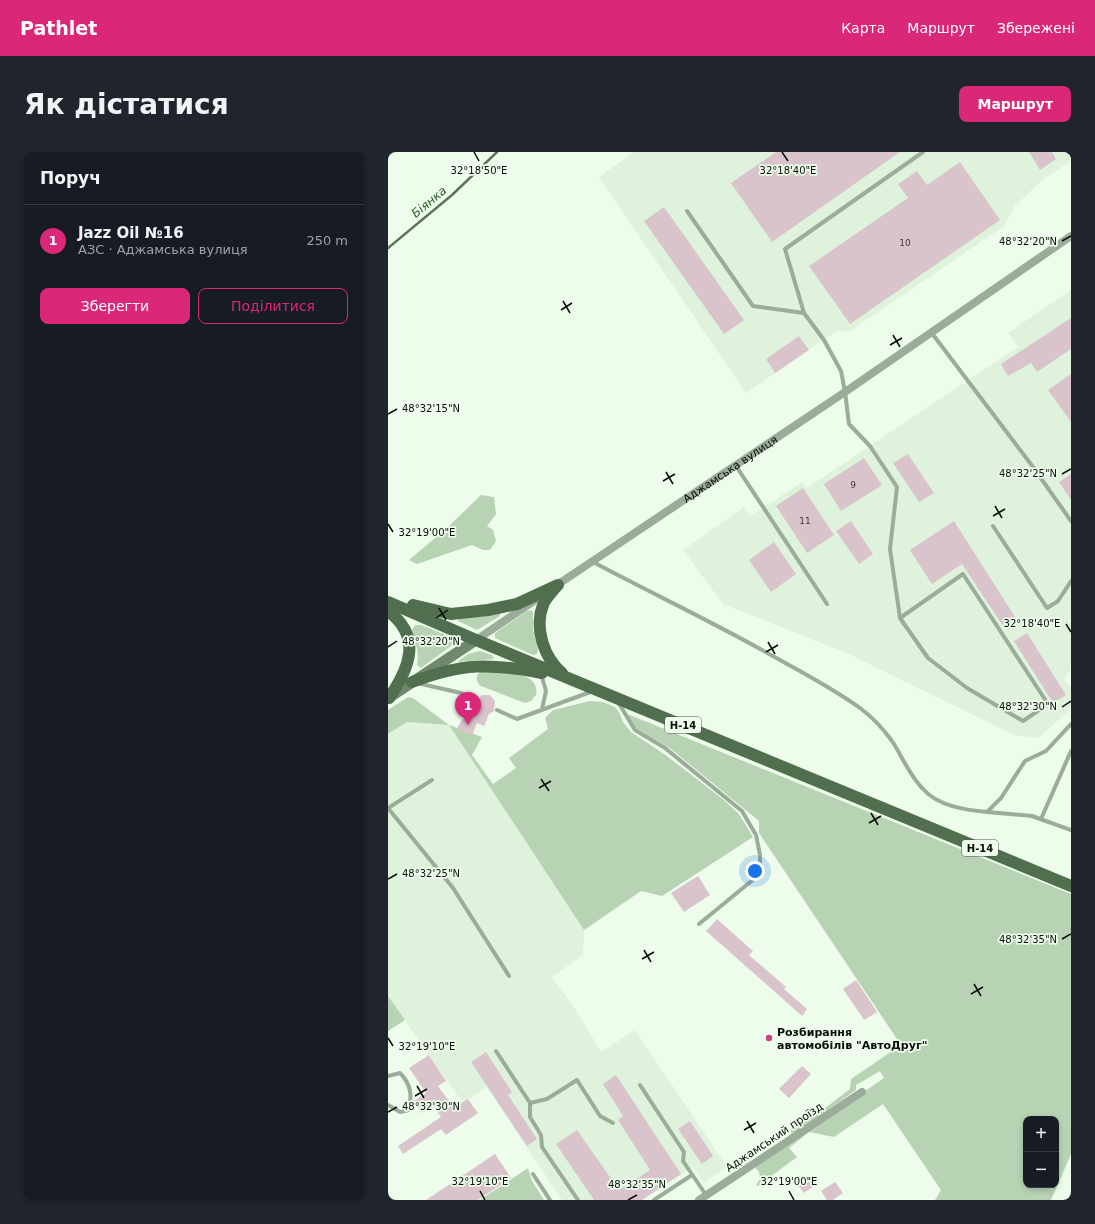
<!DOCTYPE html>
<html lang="uk">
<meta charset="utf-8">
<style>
:root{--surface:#171b24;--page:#20242c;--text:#f1f3f6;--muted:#9ea1a6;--line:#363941;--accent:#db2777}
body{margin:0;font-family:"DejaVu Sans",sans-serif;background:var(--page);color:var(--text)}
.controls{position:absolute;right:12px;bottom:12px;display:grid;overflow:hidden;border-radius:8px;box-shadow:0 2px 6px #0003}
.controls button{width:36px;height:36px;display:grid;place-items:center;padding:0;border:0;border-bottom:1px solid var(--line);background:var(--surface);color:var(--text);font:20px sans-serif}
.you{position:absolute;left:367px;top:719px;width:14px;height:14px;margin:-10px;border:3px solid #fff;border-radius:50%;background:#1a73e8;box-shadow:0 0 0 6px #1a73e833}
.badge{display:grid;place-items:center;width:26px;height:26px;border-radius:50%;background:var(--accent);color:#fff;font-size:13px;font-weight:700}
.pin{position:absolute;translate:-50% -33px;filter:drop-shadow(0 1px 2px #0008)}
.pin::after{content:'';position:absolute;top:21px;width:14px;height:12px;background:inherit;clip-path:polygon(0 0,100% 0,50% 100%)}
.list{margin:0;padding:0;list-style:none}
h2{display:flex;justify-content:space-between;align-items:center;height:52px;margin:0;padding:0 16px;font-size:17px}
h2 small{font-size:13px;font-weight:400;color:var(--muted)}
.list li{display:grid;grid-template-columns:26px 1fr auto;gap:12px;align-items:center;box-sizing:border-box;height:72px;padding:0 16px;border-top:1px solid var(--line)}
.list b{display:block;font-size:15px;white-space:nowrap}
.list p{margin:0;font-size:13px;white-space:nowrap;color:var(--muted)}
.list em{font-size:13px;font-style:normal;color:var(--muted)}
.actions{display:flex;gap:8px;padding:12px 16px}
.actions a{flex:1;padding:9px 0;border:1px solid var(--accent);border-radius:8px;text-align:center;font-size:14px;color:var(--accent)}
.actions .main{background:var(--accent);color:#fff}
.map{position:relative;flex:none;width:683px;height:1048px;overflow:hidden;border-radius:8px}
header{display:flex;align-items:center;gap:24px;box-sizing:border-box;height:56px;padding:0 20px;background:var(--accent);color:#fff}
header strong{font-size:19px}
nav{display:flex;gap:22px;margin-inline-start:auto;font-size:14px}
.intro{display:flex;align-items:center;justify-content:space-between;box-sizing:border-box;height:96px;padding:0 24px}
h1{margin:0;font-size:28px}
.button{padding:10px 18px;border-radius:8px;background:var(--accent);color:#fff;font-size:14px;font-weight:700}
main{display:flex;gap:24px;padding:0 24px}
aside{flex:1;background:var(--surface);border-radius:8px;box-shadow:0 2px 6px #0003}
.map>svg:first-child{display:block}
.built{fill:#def2dc}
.green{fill:#b7d3b4;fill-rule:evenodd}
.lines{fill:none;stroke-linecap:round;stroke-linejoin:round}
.stream{stroke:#5b7659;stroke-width:2.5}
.building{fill:#dac4cb}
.lane{stroke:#9cac9a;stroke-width:4}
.street{stroke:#9cac9a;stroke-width:8}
.secondary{stroke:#70886e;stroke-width:11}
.primary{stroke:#516e4e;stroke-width:12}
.ticks{fill:none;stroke:#080d08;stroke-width:1.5}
.poi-dot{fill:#cc4583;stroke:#edfceb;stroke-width:1.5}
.labels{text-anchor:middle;stroke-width:3.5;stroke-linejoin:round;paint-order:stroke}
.number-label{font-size:9px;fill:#3c3b39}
.shield{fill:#edfceb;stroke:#4d554c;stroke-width:1}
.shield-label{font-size:10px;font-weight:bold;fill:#080d08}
.street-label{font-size:11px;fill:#080d08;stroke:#edfceb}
.poi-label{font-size:11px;font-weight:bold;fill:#080d08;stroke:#edfceb;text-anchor:start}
.water-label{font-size:12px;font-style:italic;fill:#2a5c27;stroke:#edfceb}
.ticks-label{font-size:10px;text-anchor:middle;fill:#080d08;stroke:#edfceb;stroke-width:3.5;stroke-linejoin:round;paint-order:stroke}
</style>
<header>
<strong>Pathlet</strong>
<nav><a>Карта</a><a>Маршрут</a><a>Збережені</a></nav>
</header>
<div class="intro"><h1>Як дістатися</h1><a class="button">Маршрут</a></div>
<main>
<aside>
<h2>Поруч<small></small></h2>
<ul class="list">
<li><span class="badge">1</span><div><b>Jazz Oil №16</b><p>АЗС · Аджамська вулиця</p></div><em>250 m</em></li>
</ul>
<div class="actions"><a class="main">Зберегти</a><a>Поділитися</a></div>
</aside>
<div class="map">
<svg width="683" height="1048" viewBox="0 0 683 1048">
<rect width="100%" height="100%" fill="#edfceb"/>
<g class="built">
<path d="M246 0H683V9L654 28 626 55 616 74 461 180 450 178 358 241 211 25Z"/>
<path d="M683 138V517L676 527 683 536V557L650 586 626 583 461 502 335 452 295 398 356 355 362 364 414 330 419 336 630 195 620 181Z"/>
<path d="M19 570 61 573 196 778 195 803 164 825 191 863 213 900 247 878 339 1015 316 1030 305 1015 254 1048H174L99 935 75 951 0 844V582Z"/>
</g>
<g class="green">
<path d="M93 343 106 345 108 362 99 374 105 378 108 389 102 398H95L84 393 29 412 21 408 59 376Z"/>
<path d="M143 458 145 460V478L150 498 149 502 145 503 107 486V481L139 459Z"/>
<path d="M112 461V464L89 478 70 469 71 467Z"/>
<path d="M28 473H33L63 485 66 490 63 494 33 516 29 513C30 507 30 502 29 496 27 488 19 480 28 473Z"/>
<path d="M92 499 104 503 106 507 69 510 80 502Z"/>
<path d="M95 519C111 521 153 518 148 543L143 549 137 551 93 534C86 529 88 521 95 519Z"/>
<path d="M20 545 25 546 61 573 94 585 84 603 105 632 128 616 121 606 160 577 157 566 165 558 202 549 215 550 227 555 231 560 235 570 243 580 276 602 336 648 351 662 365 685 274 744 253 739 196 778 61 573 19 570 0 582V558Z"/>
<path d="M237 561 683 742V1002L663 1048H547L553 1038 495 952 446 985 421 980 401 996 409 1005 370 1034 368 1033 372 1027 371 1020 367 1015 496 926 492 919 468 933V938L403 984V978L440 954 462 937 463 927 513 893 371 681V669L283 597 248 576ZM638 967H668V1033H638Z"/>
<path d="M0 844 17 868 0 879Z"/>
<path d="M140 1016 144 1029 156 1048H92Z"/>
</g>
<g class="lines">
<path class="stream" d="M0 96 64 43 109 0"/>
</g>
<g class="building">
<path d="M388 0H512L384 90 343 31Z"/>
<path d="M641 0H664L668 7 652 18Z"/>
<path d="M572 10 612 68 462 172 421 114 520 46 510 32 529 19 539 33Z"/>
<path d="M276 55 356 168 336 182 256 69Z"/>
<path d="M683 166V197L649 220 643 211 620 224 613 212Z"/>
<path d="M411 184 421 198 387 221 378 207Z"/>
<path d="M683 222V270L660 238Z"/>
<path d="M520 302 546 341 531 350 505 311Z"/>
<path d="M476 306 494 333 453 359 436 332Z"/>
<path d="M683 322V348L671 330Z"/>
<path d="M415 336 446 383 419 401 388 354Z"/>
<path d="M463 369 485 402 471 412 448 379Z"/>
<path d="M566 369 627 465 615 474 574 412 544 432 522 398Z"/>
<path d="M386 390 408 422 383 440 361 408Z"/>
<path d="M639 481 678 543 665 551 626 489Z"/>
<path d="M94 543H102L107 549 106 559 101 562 96 574 89 571 84 583 69 577 73 569 75 567 79 568 81 565 89 560 88 551Z"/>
<path d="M310 724 322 743 296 760 283 741Z"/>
<path d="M329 767 365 799 361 803 398 835 396 837 419 857 414 864 318 779Z"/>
<path d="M468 828 489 860 476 868 455 837Z"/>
<path d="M98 900 124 940 120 943 149 987 139 994 83 910Z"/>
<path d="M41 903 58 929 50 934 66 956 80 947 90 961 58 983 53 977 15 1002 10 994 53 965 45 953 33 961 26 949 38 941 21 916Z"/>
<path d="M414 914 423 922 401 946 391 937Z"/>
<path d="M228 923 293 1022 254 1048H206L168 992 189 978 231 1038 262 1018 230 968 235 964 215 932Z"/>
<path d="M302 969 325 1004 314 1012 290 977Z"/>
<path d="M107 1002 123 1026 90 1048H38Z"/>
<path d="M421 1026 426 1034 416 1041 410 1033Z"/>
<path d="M447 1030 455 1041 445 1048H439L433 1039Z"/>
</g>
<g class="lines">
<g class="lane">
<path d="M299 59 365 154 416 161"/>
<path d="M543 180 645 315 683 369"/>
<path d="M348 314 439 452"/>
<path d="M605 374 659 456 670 449 683 429"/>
<path d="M205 410C267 443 331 473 392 508 419 523 447 538 472 556 483 564 496 578 504 589 514 604 521 623 535 637 550 654 577 658 599 660L613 646 637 609 658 599 683 572"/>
<path d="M512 466 575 422 660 552 635 569 579 536 540 506 512 466 502 397 509 335 482 294 461 272 457 240 453 219 436 188 416 161 397 97 535 0"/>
<path d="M153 522 158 539 154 557"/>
<path d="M29 531 73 541 88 548"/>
<path d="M230 550 247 578 277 596 354 659 368 683 372 703V722L311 772"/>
<path d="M109 558 129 567 205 539"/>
<path d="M0 656 65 736 121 824"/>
<path d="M0 656 44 628"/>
<path d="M599 660 644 664 683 678"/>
<path d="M653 667 683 599"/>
<path d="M108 899 142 951V965L153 983 154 995 190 1048"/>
<path d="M0 924 12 921C23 932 24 943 21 958L12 960 0 953"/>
<path d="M252 933 296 1000 295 1009 318 1043"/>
<path d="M142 951 159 947 189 928 212 964 225 971"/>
<path d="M145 1022 162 1048"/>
<path d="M266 1048 304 1023"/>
</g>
<g class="street">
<path id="s1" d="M166 435 457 240 683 84"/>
<path d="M88 488 146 449"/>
<path d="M311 1048 474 940"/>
</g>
<path class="secondary" d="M2 545 88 488"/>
<g class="primary">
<path d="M168 435C163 441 157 447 155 453 146 476 156 506 174 521"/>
<path d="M0 450 88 488 683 734"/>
<path d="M25 453 63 462 100 458 129 452 170 433"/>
<path d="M0 459C35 485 21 517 1 546"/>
<path d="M24 530C74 511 103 511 154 521"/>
</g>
</g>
<path class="ticks" d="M86 0 91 9M394 0 400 9M674 89 683 84M175 149 182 161M173 158 184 151M505 183 512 195M502 193 514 186M0 262 9 257M278 320 285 332M674 322 683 317M275 329 287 322M607 354 614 366M605 364 617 357M0 372 5 380M51 456 58 468M48 466 60 458M678 472 683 480M380 490 387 502M0 495 9 489M378 500 390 493M674 555 683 549M153 627 161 639M151 636 163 629M483 661 490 673M481 671 493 664M0 727 9 722M674 787 683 782M256 798 263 810M254 807 266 800M586 832 593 844M583 842 595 835M0 886 5 894M29 934 36 946M27 944 39 937M0 960 9 955M359 969 366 981M356 978 368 971M92 1039 97 1048M401 1039 406 1048M240 1048 249 1043"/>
<circle class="poi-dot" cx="381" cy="886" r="4"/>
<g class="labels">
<g class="number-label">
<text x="517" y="94">10</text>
<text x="465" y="336">9</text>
<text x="417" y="372">11</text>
</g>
<g class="shield">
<rect x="277" y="565" width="36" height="16" rx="3"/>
<rect x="574" y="688" width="36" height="16" rx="3"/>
</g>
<g class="shield-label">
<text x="295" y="577">Н-14</text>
<text x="592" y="700">Н-14</text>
</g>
<g class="street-label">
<text dy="4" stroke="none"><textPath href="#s1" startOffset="212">Аджамська вулиця</textPath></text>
<text transform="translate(386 985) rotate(-34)" y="4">Аджамський проїзд</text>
</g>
<g class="poi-label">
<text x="389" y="884">Розбирання<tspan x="389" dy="13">автомобілів "АвтоДруг"</tspan></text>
</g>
<g class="water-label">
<text transform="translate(41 50) rotate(-40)" y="4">Біянка</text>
</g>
</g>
<g class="ticks-label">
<text x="91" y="22">32°18'50"E</text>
<text x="400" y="22">32°18'40"E</text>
<text x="640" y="93">48°32'20"N</text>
<text x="43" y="260">48°32'15"N</text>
<text x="640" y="325">48°32'25"N</text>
<text x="39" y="384">32°19'00"E</text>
<text x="644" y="475">32°18'40"E</text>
<text x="43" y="493">48°32'20"N</text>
<text x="640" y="558">48°32'30"N</text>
<text x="43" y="725">48°32'25"N</text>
<text x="640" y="791">48°32'35"N</text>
<text x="39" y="898">32°19'10"E</text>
<text x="43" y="958">48°32'30"N</text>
<text x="92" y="1033">32°19'10"E</text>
<text x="401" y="1033">32°19'00"E</text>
<text x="249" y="1036">48°32'35"N</text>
</g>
</svg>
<div class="controls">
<button>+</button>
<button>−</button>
</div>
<div class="you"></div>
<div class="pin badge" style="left:80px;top:573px">1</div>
</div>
</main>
